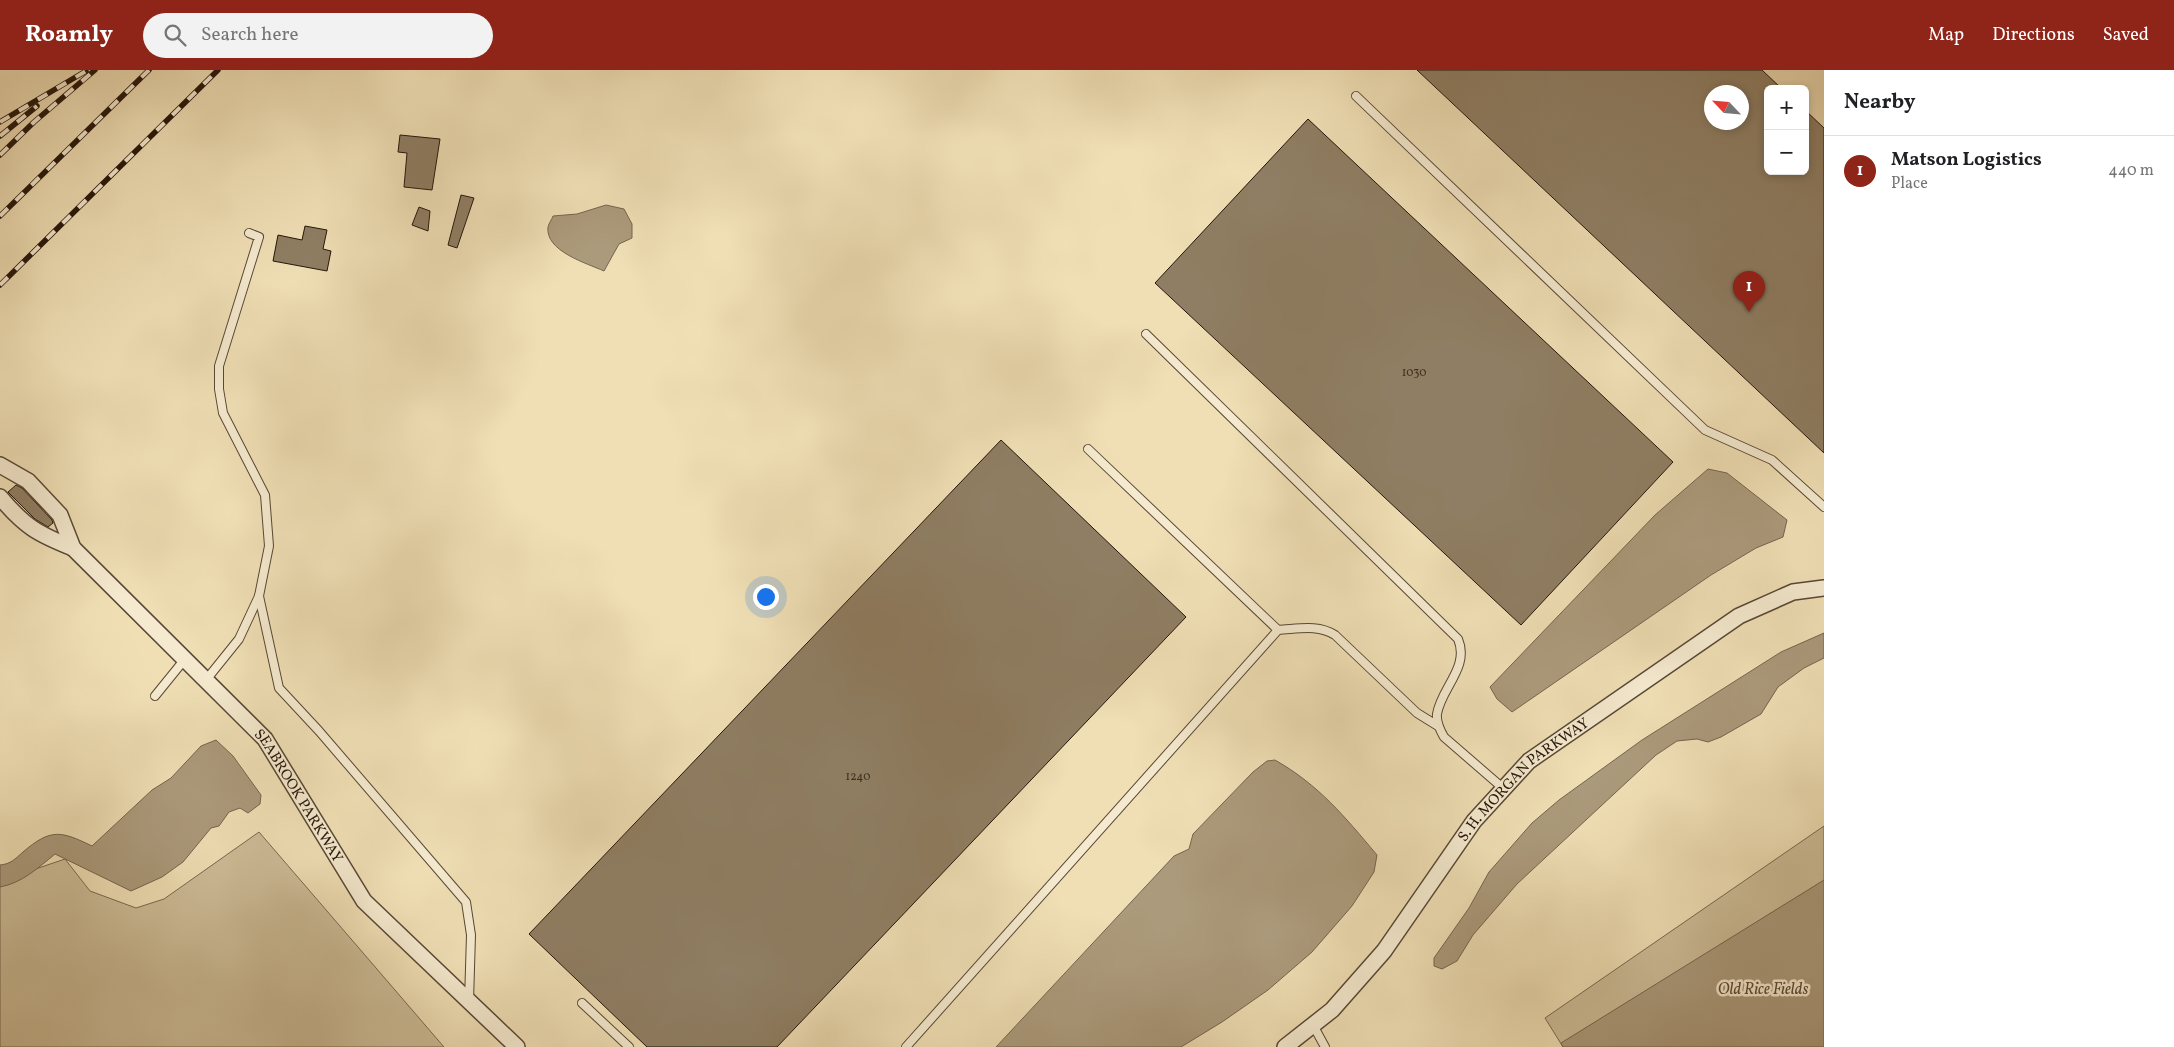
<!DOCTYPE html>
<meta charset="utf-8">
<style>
:root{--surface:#fff;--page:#f2f2f2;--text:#202124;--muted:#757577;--line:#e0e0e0;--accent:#8f2418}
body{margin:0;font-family:Vollkorn,serif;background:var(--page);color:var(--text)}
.controls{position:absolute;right:15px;top:15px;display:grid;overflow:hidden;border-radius:8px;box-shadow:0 2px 8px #0003}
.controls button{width:45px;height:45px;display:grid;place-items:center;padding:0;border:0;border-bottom:1px solid var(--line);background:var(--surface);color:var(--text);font:25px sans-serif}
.compass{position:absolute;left:1704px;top:15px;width:45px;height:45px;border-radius:50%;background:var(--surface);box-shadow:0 2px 8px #0003;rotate:296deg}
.you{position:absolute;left:765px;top:526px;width:18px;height:18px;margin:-12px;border:4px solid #fff;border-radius:50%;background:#1a73e8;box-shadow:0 0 0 8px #1a73e833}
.badge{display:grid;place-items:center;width:32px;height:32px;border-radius:50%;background:var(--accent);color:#fff;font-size:16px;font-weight:700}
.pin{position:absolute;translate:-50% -41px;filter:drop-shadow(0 1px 2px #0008)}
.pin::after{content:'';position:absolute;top:26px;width:18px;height:15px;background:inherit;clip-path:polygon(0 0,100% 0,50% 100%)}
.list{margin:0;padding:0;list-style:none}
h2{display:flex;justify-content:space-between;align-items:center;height:65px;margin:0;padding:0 20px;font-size:21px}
h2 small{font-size:16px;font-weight:400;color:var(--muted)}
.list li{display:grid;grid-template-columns:32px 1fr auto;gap:15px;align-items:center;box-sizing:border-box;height:70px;padding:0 20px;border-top:1px solid var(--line)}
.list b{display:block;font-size:19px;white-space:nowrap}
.list p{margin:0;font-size:16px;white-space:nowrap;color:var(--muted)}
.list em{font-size:16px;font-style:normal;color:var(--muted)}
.icon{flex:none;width:28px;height:28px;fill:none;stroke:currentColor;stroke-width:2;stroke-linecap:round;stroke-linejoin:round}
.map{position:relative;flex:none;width:1824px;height:977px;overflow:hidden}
header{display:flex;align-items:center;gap:30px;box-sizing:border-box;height:70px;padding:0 25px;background:var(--accent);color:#fff}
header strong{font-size:24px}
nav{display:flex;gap:28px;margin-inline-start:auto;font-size:18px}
.search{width:350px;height:45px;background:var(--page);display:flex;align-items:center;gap:12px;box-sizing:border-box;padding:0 18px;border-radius:28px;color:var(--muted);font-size:19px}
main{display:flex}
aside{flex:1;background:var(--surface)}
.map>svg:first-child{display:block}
.green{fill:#cdbd98;stroke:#796951}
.water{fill:#ab9a7b;stroke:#75654e}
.building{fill:#8f7e63;stroke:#25150a;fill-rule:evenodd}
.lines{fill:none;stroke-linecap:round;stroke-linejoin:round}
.service-casing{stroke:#584835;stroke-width:10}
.minor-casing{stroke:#584835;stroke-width:18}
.service{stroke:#f5eacf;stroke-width:8}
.minor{stroke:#f5eacf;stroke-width:15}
.rail-casing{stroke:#25150a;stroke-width:5.5}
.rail{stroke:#f5eacf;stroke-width:4;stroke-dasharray:11;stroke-linecap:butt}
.labels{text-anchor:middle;stroke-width:5;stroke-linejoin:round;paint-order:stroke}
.number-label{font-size:12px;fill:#402f20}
.street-label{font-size:15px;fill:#25150a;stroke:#f5eacf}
.water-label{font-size:16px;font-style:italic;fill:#5b4a37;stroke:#f5eacf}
</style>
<header>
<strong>Roamly</strong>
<div class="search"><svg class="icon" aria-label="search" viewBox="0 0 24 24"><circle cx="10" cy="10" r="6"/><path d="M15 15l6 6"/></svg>Search here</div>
<nav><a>Map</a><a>Directions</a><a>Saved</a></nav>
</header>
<main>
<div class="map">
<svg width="1824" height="977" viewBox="0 0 1824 977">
<rect width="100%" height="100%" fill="#f0dfb5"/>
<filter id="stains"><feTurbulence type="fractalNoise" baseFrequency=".004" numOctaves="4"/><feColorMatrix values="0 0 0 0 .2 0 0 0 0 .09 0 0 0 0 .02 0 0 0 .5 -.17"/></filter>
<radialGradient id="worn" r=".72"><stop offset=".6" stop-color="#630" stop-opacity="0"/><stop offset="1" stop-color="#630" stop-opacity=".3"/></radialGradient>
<g class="green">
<path d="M1824 756V977H1563L1545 948Z"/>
<path d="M259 762 444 977H0V811L65 789 90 821 136 838 164 829Z"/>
</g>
<g class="water">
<path d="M606 135 624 139 632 154V168L619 174 604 201C586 193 545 181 548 157 549 153 552 149 553 146L577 144Z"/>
<path d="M1708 399 1727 403 1787 450 1783 467 1756 478 1711 505 1512 642 1497 629 1490 617 1655 445Z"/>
<path d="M1824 563V588L1804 598 1778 617 1761 644 1721 667 1708 672 1697 669 1677 671 1656 685 1517 814 1473 865 1457 891 1442 899 1434 896V888L1469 838 1489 802 1532 753 1559 730 1642 670 1781 582Z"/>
<path d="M216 670 233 686 261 725 260 734 248 743 240 738 229 742 219 756 211 758 183 792 162 807 131 821 55 784C38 798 22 813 0 817V795C11 794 15 789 23 782 51 758 61 761 92 776L152 720 171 708 201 676Z"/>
<path d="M1275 690C1319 715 1345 747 1377 785L1374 802 1352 836 1312 882 1268 920 1222 952 1181 977H996L1174 786 1189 779 1193 764 1253 702 1267 691Z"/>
<path d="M1824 810V977H1563L1561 973Z"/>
</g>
<g class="building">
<path d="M1417 0H1762L1782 19H1768V101H1805V40L1824 58V383ZM1712 22H1742V52H1712Z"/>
<path d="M1308 49 1673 392 1521 555 1155 213Z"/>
<path d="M400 65 440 69 432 120 404 117 407 83 398 82Z"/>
<path d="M461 125 474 128 457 178 448 175Z"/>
<path d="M419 137 430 141 428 161 412 155Z"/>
<path d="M305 156 327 160 323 179 331 181 327 201 273 191 278 165 302 170Z"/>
<path d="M1001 370 1186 547 777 977H647L529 864Z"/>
<path d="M16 415 22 418 52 450 53 453 48 457 35 449 8 422Z"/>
</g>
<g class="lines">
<g class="service-casing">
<g id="service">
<path d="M1356 26 1705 360 1772 390 1824 437"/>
<path d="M1146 264 1458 569C1470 597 1441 618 1437 644 1436 652 1440 660 1444 667L1504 719"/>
<path d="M1088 379 1278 560C1298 559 1318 554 1335 565L1417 643 1438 656"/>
<path d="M259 526 279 618 319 661 466 832 471 865 469 931"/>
<path d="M206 610 239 569 259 526 269 476 265 425 223 343 219 319V296L259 167 249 163"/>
<path d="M155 626 185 589"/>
<path d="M582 933 629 977"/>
<path d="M1313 955 1325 977"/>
<path d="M906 977 1278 560"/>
</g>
</g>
<g class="minor-casing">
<g id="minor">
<path id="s1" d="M0 395 28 411 60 445 73 478 265 669 364 831 517 977"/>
<path d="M0 427C25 457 38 464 73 478"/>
<path id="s2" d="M1285 977 1332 940 1384 881 1474 751 1529 691 1739 546 1793 522 1824 518"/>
</g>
</g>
<use href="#service" class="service"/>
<use href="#minor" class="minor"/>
<g class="rail-casing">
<g id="rail">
<path d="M0 52 86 1"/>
<path d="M0 66 37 36"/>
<path d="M0 85 34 52 95 0"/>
<path d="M0 146 149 0"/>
<path d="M0 215 218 0"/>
</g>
</g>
<use href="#rail" class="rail"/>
</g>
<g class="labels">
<g class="number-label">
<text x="1414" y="306">1030</text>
<text x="858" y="710">1240</text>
</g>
<g class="street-label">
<text dy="5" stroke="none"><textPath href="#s2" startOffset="361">S. H. MORGAN PARKWAY</textPath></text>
<text dy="5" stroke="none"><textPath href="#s1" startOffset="451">SEABROOK PARKWAY</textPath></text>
</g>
<g class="water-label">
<text x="1763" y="924">Old Rice Fields</text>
</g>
</g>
<rect width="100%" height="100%" filter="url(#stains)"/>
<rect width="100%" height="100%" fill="url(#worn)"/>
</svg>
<div class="controls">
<button>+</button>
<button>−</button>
</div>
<svg class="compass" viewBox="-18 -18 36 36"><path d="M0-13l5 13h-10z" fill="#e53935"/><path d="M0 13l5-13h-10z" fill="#757577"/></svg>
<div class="you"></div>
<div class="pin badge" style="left:1749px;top:242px">1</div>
</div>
<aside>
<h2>Nearby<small></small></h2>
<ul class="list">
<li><span class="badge">1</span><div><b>Matson Logistics</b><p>Place</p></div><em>440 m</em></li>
</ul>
</aside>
</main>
